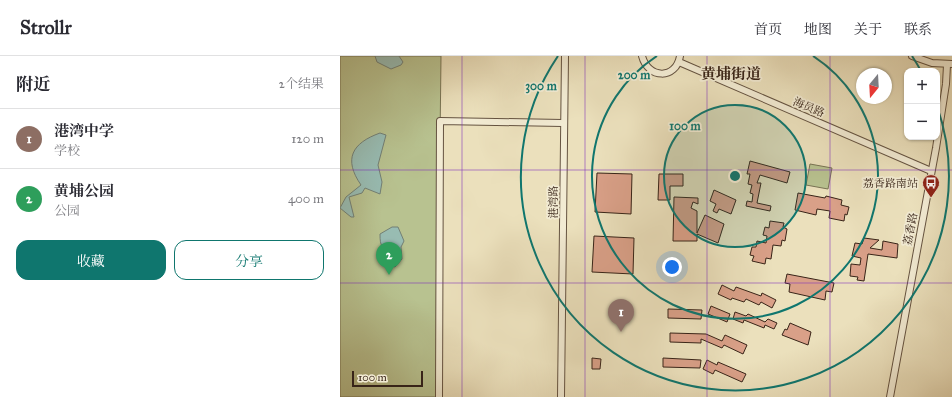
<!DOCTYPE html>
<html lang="zh">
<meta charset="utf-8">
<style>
:root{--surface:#fff;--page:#f7f7f7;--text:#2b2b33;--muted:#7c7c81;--line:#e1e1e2;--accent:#0f766e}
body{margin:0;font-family:"IM FELL Great Primer","Noto Serif SC",serif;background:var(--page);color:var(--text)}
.controls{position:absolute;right:12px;top:12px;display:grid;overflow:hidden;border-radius:8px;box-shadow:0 1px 3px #0004}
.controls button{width:36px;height:36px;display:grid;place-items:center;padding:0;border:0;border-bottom:1px solid var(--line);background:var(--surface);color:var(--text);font:20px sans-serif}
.compass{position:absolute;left:516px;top:12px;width:36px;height:36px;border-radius:50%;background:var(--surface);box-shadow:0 1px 3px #0004;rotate:198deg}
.scale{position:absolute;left:12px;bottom:10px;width:71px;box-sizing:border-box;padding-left:4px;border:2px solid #382418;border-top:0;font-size:11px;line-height:14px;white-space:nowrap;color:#382418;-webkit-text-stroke:3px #f2ebd3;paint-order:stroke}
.you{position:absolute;left:332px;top:211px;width:14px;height:14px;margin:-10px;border:3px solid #fff;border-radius:50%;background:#1a73e8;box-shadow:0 0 0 6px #1a73e833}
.badge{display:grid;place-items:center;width:26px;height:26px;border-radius:50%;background:var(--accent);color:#fff;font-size:13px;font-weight:700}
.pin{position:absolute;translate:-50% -33px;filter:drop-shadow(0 1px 2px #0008)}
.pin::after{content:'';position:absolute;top:21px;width:14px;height:12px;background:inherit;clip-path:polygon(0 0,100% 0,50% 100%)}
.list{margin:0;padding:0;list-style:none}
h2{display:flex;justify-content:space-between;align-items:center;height:52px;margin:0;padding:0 16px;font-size:17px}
h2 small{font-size:13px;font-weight:400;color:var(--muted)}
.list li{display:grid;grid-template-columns:26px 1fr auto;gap:12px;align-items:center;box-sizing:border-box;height:60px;padding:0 16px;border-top:1px solid var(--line)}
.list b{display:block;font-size:15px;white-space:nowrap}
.list p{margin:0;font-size:13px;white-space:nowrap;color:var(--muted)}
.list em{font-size:13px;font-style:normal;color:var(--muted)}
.actions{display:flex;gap:8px;padding:12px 16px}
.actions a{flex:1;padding:9px 0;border:1px solid var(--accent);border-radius:12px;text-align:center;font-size:14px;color:var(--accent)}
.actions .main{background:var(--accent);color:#fff}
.map{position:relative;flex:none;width:612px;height:341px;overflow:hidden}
header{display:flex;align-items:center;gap:24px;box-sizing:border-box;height:56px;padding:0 20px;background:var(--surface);border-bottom:1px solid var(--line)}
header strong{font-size:19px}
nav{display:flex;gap:22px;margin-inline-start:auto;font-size:14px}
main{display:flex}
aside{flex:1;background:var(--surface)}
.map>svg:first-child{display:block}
.green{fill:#b8c290;stroke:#787354}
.water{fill:#98bdb4;stroke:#728076}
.building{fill:#d9a088;stroke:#382418}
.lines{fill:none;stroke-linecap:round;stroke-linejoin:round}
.minor-casing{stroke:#655341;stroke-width:8}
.minor{stroke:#f2ebd3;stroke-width:6}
.grid{fill:none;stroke:#7b2cbf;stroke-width:1;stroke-opacity:0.55}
.ring{fill:none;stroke:#0f766e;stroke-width:2}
.labels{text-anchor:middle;stroke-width:3.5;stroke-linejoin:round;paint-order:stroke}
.street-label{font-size:11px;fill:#382418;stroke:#f2ebd3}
.poi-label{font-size:11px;fill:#382418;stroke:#f2ebd3;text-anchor:end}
.district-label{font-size:15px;font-weight:bold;fill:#382418;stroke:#f2ebd3}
.centre{fill:#0f766e;stroke:#f2ebd3;stroke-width:2}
.ring-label{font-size:12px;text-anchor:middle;font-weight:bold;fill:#0f766e;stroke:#f2ebd3;stroke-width:3.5;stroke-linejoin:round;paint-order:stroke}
</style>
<header>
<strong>Strollr</strong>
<nav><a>首页</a><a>地图</a><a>关于</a><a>联系</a></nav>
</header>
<main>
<aside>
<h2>附近<small>2个结果</small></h2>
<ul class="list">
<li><span class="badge" style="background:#8d6e63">1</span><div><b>港湾中学</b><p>学校</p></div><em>120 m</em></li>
<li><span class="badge" style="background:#2e9e5b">2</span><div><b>黄埔公园</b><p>公园</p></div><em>400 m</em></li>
</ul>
<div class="actions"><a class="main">收藏</a><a>分享</a></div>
</aside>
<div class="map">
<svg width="612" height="341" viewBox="0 0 612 341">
<rect width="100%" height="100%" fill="#ebe0bc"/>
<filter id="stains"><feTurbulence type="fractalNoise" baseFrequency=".005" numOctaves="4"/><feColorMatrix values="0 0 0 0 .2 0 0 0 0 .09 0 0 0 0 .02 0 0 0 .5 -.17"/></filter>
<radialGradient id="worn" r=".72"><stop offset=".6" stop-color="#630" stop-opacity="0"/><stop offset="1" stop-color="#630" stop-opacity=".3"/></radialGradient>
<g class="green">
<path d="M0 0H101L97 341H0Z"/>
<path d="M470 108 492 112 488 133 466 129Z"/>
</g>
<g class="water">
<path d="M35 0H59L63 6 61 9 51 13 37 6Z"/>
<path d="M40 77 46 79 38 109 42 126 40 138 25 132 22 137 9 141 14 161H11L0 152 6 141 21 129C3 103 12 87 40 77Z"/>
<path d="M52 171H58L64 185 61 191 62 203 55 211 49 208 50 198C42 189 40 192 40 178Z"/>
</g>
<g class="building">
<path d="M410 105 450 116 447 127 420 119 417 127H421L417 147 431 150 430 155 406 150 407 145 412 146 413 138 410 137 412 129 408 128 410 118H407Z"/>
<path d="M257 117 292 118 291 158 255 156Z"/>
<path d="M319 118H343V130H330V144H318Z"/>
<path d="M374 134 396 144 391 158 379 153 377 157 373 155 376 148 370 145Z"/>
<path d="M458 137 485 142 486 140 502 144 501 149 509 151 507 159 505 158 504 165 489 162 490 155 477 153 476 159 455 154Z"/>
<path d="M334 141 358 142V148L353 146 351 152 357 155V177L365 159 384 168 378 187 357 178V185H333Z"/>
<path d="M430 165 444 167 443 171 447 173 445 185 442 184 441 190 433 189 431 203 426 202 425 208 412 205 414 200 410 199 412 191H416L417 185 426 187 427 180 423 179 425 171 429 172Z"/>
<path d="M254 180 294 182 293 218 252 216Z"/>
<path d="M524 182 539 184 530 192 542 194 543 185 558 188 557 202 528 198 524 225 517 224 518 221 510 220 511 208 520 209 521 202 512 200 515 187 522 188Z"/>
<path d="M447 218 494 227 492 236 486 235 485 244 449 236 450 228 445 227Z"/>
<path d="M382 229 394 235 396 231 421 240 422 237 436 244 432 252 421 246 419 249 406 243 404 246 392 242 391 244 378 238Z"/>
<path d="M371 250 390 258 387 266 368 258Z"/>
<path d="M328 253 362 254 361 263 328 262Z"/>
<path d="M395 256 406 260 408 258 425 266 428 263 437 267 434 273 425 269 424 272 404 264 403 267 393 263Z"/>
<path d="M450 267 471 276 468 289 442 279 445 273 447 274Z"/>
<path d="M330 277 366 278 382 285 385 279 407 289 403 298 384 289 382 292 361 283V287L330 286Z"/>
<path d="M252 302 261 303 260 313H252Z"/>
<path d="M323 302 361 304 360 312 323 311Z"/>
<path d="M367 304 377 309 378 306 406 318 402 326 375 314 373 318 363 313Z"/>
</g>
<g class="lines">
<g class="minor-casing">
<g id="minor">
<path d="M302 0C308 23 336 24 340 0"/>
<path d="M572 0 592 7 612 8"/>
<path d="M339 6 591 115"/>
<path d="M99 341 100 65 223 67"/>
<path d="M221 341 225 0"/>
<path d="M550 341 596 92 606 28 607 9"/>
</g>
</g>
<use href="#minor" class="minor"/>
</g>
<path class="grid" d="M122 0V341M245 0V341M367 0V341M490 0V341M0 114H612M0 227H612"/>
<circle cx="395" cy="120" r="71" fill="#0f766e" fill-opacity=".12"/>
<g class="ring">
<circle cx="395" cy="120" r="71"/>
<path d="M473 0A143 143 0 1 1 317 0"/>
<path d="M572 0A214 214 0 0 1 581 15M597 50A214 214 0 1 1 218 0"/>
</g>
<defs>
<g id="bus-pin" transform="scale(0.9)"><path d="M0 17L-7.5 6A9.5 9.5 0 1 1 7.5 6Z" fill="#8f2418" stroke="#f2ebd3"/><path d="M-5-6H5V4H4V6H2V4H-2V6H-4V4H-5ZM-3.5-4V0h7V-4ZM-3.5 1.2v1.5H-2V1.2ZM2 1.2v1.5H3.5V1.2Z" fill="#fff"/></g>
</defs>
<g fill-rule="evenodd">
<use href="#bus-pin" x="591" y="127"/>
</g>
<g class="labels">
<g class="street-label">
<text transform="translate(469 51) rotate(23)" y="4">海员路</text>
<text transform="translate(213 146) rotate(-90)" y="4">港湾路</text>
<text transform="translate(570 173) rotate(-79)" y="4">荔香路</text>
</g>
<g class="poi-label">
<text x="578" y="131">荔香路南站</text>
</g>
<g class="district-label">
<text x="391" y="23">黄埔街道</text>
</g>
</g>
<circle cx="395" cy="120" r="6" class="centre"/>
<g class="ring-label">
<text x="294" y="23">200 m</text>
<text x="201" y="34">300 m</text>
<text x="345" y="74">100 m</text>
</g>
<rect width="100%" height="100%" filter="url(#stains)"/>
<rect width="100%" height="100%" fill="url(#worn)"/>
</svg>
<div class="controls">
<button>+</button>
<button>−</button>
</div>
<svg class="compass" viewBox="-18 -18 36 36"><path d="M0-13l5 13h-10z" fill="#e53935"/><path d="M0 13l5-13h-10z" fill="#7c7c81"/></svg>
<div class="scale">100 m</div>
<div class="you"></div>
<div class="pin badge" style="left:281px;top:276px;background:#8d6e63">1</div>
<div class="pin badge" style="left:49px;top:219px;background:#2e9e5b">2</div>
</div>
</main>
